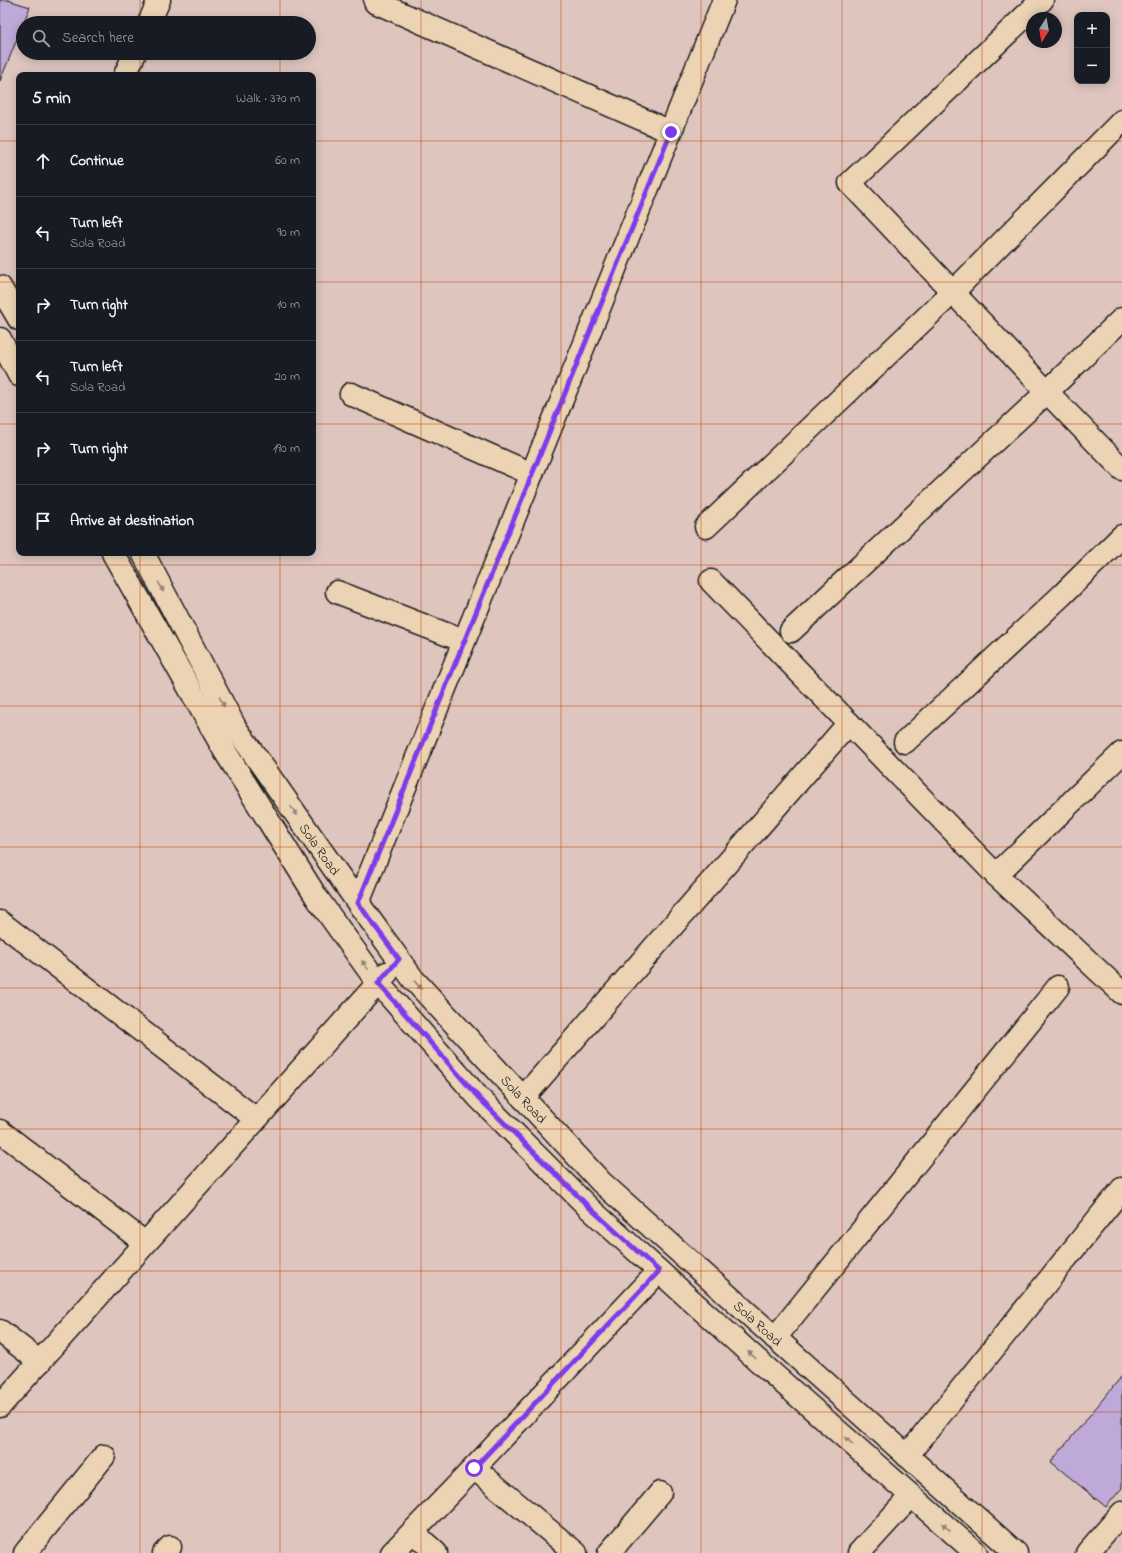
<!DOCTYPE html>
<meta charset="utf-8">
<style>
:root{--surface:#171b24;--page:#242831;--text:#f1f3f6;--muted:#9ea1a6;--line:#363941}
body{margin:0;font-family:"Indie Flower",sans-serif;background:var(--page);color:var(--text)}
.controls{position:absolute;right:12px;top:12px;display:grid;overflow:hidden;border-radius:8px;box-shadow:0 2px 10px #0003}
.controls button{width:36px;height:36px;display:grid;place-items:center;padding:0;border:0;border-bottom:1px solid var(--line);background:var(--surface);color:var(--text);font:20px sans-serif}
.compass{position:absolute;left:1026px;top:12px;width:36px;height:36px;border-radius:50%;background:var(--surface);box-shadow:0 2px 10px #0003;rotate:191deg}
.stop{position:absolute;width:12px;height:12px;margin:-9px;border:3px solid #7c3aed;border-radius:50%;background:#fff}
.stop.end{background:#7c3aed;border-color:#fff;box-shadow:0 1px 4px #0008}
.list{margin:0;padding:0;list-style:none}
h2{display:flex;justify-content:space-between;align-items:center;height:52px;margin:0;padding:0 16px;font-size:17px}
h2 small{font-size:13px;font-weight:400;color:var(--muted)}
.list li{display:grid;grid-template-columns:26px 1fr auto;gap:12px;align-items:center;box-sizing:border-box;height:72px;padding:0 16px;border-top:1px solid var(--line)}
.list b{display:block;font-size:15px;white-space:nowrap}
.list p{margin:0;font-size:13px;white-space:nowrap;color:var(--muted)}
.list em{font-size:13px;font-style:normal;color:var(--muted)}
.icon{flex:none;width:22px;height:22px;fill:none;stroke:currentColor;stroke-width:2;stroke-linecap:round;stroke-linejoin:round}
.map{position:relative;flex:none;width:1122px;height:1553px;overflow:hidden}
.search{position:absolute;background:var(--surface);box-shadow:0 2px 10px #0003;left:16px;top:16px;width:300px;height:44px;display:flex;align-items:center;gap:10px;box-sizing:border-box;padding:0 14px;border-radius:22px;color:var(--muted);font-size:15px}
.panel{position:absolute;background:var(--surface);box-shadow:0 2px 10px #0003;left:16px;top:72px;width:300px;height:484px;border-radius:8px}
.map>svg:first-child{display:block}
.building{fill:#bfa9d8;stroke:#1c1c1c}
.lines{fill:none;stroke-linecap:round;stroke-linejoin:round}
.street-casing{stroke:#1c1c1c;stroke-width:25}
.secondary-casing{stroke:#1c1c1c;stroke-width:25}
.street{stroke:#ecd3b4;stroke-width:22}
.secondary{stroke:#ecd3b4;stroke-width:22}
.oneway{fill:#8e8170}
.route{stroke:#7c3aed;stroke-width:5}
.grid{fill:none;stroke:#bf4d0f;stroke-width:1;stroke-opacity:0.55}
.labels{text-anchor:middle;stroke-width:3.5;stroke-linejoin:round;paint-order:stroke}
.street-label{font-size:14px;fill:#1c1c1c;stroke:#ecd3b4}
</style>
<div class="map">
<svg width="1122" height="1553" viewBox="0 0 1122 1553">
<rect width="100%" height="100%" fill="#dec6bf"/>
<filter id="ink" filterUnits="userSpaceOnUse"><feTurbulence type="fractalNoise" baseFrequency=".025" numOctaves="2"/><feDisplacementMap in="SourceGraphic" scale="8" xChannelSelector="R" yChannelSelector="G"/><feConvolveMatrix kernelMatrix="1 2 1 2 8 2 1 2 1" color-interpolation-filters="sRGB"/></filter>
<g filter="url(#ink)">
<g class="building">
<path d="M0 0H8L30 7 0 81Z"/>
<path d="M1122 1376V1488L1106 1507 1051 1462Z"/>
</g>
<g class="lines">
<g class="street-casing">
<g id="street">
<path d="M1042 0 850 183 1047 392 1122 469"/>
<path d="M375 2 671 132"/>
<path d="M149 23 159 0"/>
<path d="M125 75 135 53"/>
<path d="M351 394 532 474"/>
<path d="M706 527 953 292 1122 121"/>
<path d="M711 581 996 875 1122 993"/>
<path d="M337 592 464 641"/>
<path d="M791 631 1047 392 1122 319"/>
<path d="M905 742 1062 595 1122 536"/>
<path d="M996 875 1122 753"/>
<path d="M358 903 724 0"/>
<path d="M0 922 256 1119"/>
<path d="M523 1098 849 723"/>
<path d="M0 1131 145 1243"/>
<path d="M0 1331 40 1362"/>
<path d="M775 1338 1058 987"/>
<path d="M907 1456 1122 1189"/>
<path d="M474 1468 659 1271"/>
<path d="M413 1532 436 1553"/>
<path d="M25 1553 104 1456"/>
<path d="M164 1553 170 1547"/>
<path d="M392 1553 474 1468 576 1553"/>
<path d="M609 1553 660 1493"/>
<path d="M859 1553 911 1496"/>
<path d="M1087 1553 1122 1513"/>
</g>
</g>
<g class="secondary-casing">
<g id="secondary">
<path d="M0 287 19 319"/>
<path d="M0 339 19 375"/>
<path d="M113 553 226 753 317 898 378 983 479 1098 589 1208 764 1366 976 1553"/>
<path d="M143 553 235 727 358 903 413 979 601 1182 1016 1553"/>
<path d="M0 1406 387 973"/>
</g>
</g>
<use href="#street" class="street"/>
<use href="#secondary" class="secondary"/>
</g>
<defs><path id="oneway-solid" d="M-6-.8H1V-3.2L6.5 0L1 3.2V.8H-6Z"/></defs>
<g class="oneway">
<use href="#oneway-solid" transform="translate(161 587) rotate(62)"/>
<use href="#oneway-solid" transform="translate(222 702) rotate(62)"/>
<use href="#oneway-solid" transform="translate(294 811) rotate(55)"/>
<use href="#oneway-solid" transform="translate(365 965) rotate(-126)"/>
<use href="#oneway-solid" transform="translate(418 985) rotate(47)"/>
<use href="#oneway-solid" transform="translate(752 1355) rotate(-138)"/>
<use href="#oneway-solid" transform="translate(849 1441) rotate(-138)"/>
<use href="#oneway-solid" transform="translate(946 1527) rotate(-139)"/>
</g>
</g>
<g class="lines" filter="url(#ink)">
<path class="route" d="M474 1468 659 1271 590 1208 479 1098 378 983 399 959 358 903 671 132"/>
</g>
<path class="grid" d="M140 0V23M280 0V23M421 0V1553M561 0V1553M701 0V1553M842 0V1553M982 0V1553M140 53V75M280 53V75M0 141H19M313 141H1122M0 282H19M313 282H1122M0 424H19M313 424H1122M140 553V1553M280 553V1553M0 565H1122M0 706H1122M0 847H1122M0 988H1122M0 1129H1122M0 1271H1122M0 1412H1122"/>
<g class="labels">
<g class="street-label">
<text transform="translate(320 849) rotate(55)" y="5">Sola Road</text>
<text transform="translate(524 1099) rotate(47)" y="5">Sola Road</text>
<text transform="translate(758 1323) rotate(42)" y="5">Sola Road</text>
</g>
</g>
</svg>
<div class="controls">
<button>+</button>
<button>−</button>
</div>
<svg class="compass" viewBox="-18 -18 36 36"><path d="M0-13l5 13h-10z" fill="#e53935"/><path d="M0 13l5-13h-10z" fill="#9ea1a6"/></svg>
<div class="stop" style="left:474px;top:1468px"></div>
<div class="stop end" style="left:671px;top:132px"></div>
<div class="search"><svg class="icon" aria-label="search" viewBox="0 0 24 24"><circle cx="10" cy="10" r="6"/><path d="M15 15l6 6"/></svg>Search here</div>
<section class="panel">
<h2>5 min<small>Walk · 370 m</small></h2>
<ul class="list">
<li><svg class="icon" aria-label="ahead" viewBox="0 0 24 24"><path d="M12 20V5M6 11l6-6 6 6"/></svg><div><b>Continue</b></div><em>60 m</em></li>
<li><svg class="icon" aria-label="left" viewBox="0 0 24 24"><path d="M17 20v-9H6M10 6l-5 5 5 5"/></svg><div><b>Turn left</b><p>Sola Road</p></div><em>90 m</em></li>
<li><svg class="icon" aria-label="right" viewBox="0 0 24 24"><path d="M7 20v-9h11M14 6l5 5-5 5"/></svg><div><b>Turn right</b></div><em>10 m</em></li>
<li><svg class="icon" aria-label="left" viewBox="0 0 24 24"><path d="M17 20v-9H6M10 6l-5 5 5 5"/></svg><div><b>Turn left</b><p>Sola Road</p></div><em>20 m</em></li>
<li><svg class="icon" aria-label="right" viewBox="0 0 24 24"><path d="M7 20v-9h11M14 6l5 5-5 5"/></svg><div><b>Turn right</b></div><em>190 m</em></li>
<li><svg class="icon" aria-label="arrive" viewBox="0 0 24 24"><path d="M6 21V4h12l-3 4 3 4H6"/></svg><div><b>Arrive at destination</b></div></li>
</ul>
</section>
</div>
